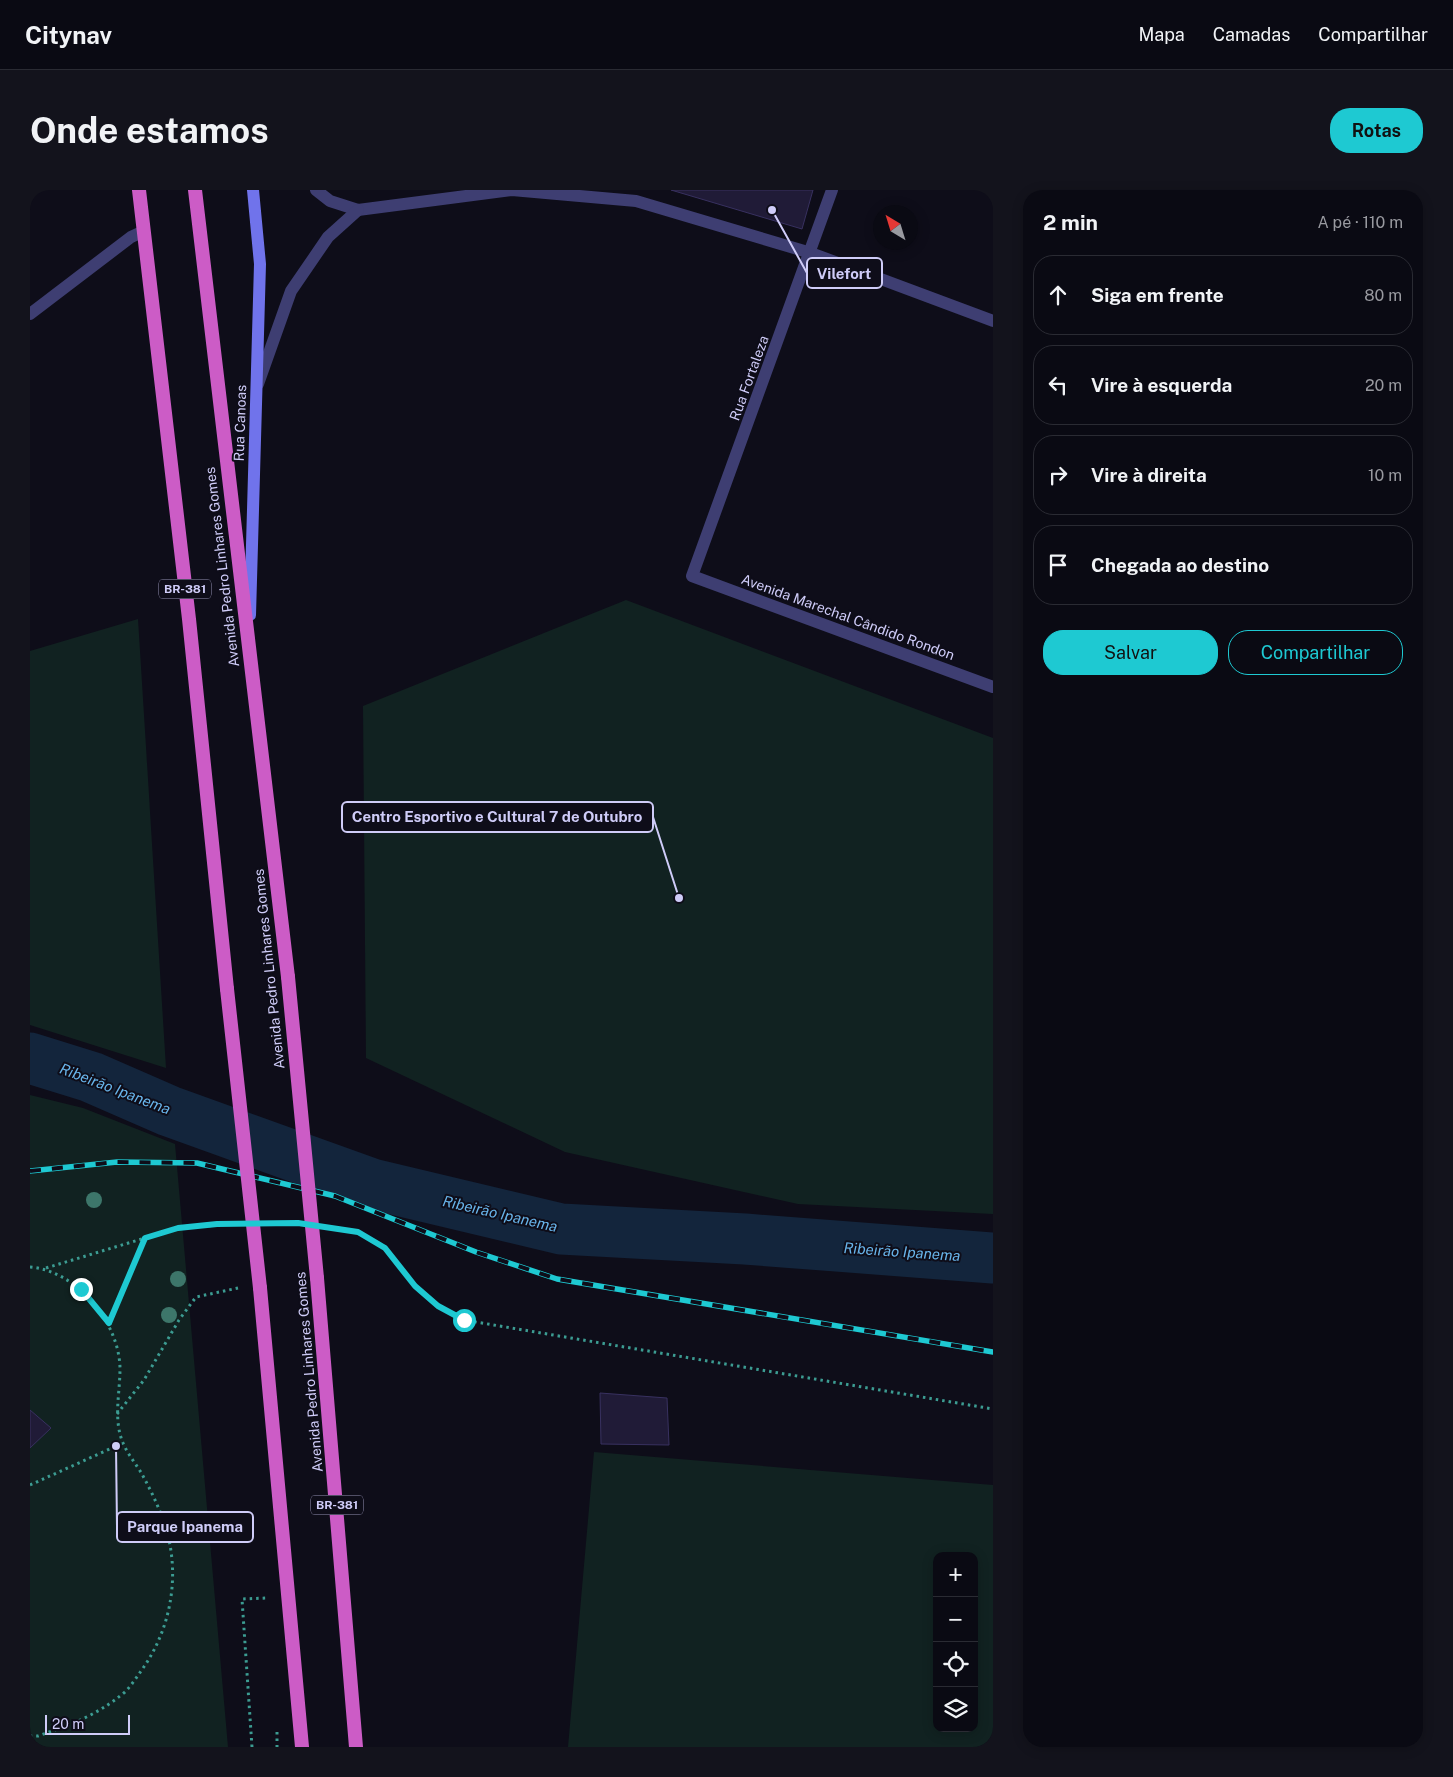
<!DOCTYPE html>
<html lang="pt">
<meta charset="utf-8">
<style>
:root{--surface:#0a0a13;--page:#13131c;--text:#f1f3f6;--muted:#999aa0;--line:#2a2b33;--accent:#1ec9d2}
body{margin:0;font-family:"Public Sans",sans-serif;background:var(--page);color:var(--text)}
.controls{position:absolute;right:15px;bottom:15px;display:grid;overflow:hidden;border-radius:10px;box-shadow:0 2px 12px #0003}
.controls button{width:45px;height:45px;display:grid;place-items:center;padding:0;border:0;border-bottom:1px solid var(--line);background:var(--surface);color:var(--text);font:25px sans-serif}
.compass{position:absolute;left:843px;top:15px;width:45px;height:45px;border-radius:50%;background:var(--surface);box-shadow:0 2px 12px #0003;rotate:322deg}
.scale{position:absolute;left:15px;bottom:12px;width:85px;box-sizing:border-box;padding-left:5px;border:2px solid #cfccf8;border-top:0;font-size:14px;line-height:18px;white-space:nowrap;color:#cfccf8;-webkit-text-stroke:4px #0e0d19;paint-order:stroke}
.stop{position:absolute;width:15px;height:15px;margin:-11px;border:4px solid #1ec9d2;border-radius:50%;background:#fff}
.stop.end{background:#1ec9d2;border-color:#fff;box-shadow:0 1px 5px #0008}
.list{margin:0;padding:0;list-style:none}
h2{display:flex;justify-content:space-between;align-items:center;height:65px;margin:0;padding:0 20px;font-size:21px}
h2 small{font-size:16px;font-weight:400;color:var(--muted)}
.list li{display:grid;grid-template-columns:32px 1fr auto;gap:15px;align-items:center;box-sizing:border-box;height:80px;margin:0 10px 10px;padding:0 10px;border:1px solid var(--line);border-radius:20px}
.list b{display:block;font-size:19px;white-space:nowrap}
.list em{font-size:16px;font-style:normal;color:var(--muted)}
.actions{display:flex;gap:10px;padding:15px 20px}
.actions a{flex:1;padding:11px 0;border:1px solid var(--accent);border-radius:20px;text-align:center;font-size:18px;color:var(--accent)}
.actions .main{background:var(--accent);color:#111}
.icon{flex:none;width:28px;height:28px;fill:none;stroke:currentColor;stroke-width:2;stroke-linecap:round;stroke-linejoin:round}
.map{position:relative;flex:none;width:963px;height:1557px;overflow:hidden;border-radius:20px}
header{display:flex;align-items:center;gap:30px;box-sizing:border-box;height:70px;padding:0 25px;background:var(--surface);border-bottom:1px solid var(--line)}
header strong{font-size:24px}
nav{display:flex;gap:28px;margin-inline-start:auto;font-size:18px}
.intro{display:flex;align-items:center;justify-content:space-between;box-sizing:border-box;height:120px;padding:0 30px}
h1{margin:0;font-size:35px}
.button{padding:12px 22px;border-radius:20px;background:var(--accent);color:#111;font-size:18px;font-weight:700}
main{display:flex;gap:30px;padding:0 30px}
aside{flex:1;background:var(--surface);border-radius:20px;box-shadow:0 2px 12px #0003}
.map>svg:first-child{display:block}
.green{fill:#112221;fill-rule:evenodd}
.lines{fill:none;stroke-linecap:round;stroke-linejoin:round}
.river{stroke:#13253c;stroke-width:51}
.building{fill:#201b37;stroke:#383160}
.path{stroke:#3c9c92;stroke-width:3;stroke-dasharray:2.5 4;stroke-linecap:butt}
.minor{stroke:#3e3e72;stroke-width:12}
.secondary{stroke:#7073eb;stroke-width:12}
.trunk{stroke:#cc5cc6;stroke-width:14}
.rail-casing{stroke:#1ec9d2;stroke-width:5.5}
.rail{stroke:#0e0d19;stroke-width:4;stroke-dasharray:11;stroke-linecap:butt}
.trunk-bridge{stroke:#cc5cc6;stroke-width:14}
.tree{fill:#3d766a}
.route{stroke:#1ec9d2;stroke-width:6}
.labels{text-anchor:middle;stroke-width:4;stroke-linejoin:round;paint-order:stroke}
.shield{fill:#0e0d19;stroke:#9593b5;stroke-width:1}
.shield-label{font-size:12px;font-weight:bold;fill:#cfccf8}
.street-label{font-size:14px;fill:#cfccf8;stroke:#0e0d19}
.water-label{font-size:15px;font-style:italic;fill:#68b4ea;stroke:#0e0d19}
.leader{fill:none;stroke:#cfccf8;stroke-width:2}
.callout-dot{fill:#cfccf8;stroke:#0e0d19;stroke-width:2}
.callout{fill:#0e0d19;stroke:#cfccf8;stroke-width:2}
.callout-label{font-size:15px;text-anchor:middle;font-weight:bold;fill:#cfccf8}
</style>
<header>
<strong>Citynav</strong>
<nav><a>Mapa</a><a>Camadas</a><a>Compartilhar</a></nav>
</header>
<div class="intro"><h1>Onde estamos</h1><a class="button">Rotas</a></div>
<main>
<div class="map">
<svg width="963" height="1557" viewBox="0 0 963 1557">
<rect width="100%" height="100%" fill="#0e0d19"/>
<g class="green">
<path d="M596 410 963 548V1024L768 1014 535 962 336 868 333 516Z"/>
<path d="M108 429 136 878 0 835V461Z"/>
<path d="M0 905 53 918 145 954 198 1557H0Z"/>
<path d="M564 1262 963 1295V1557H538ZM907 1366H944V1538H907Z"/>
</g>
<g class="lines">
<path class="river" d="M0 868 61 887 139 921 342 994 531 1039 715 1049 963 1068"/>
</g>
<g class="building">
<path d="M641 0H783L772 39Z"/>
<path d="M570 1203 637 1208 639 1255 571 1254Z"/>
<path d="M0 1220 21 1238 0 1258Z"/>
</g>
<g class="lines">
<g class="path">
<path d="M243 1033H262"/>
<path d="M303 1038 328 1042 355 1058 385 1096 408 1116 434 1130 963 1219"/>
<path d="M0 1077C47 1081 89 1132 90 1178 90 1204 83 1229 93 1253 98 1265 107 1275 113 1286 120 1299 127 1313 132 1327 152 1378 143 1437 111 1481 106 1488 101 1496 95 1502 66 1526 42 1534 8 1546H0"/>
<path d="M16 1078 148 1038 202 1034"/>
<path d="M79 1133 115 1048"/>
<path d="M87 1224 114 1190 149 1130 166 1107 208 1098"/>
<path d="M0 1295 93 1253"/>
<path d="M247 1542V1557"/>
<path d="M222 1557 212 1409 236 1408"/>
</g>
<g class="minor">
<path d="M286 0 300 11 328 20 482 0 606 11 781 63 963 131"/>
<path d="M802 0 662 386 963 497"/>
<path d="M0 124 101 47 114 41"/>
<path d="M228 194 261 101 298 47 328 20"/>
</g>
<path class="secondary" d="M220 425 230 74 223 0"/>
<g class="trunk">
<path d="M109 0 159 429 197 799"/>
<path d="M165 0 258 787"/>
<path d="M287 1088 326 1557"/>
<path d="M230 1098 272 1557"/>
</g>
<g class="rail-casing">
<path id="rail" d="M0 981 87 972 167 973 305 1006 446 1062 527 1089 963 1162"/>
</g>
<use href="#rail" class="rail"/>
<g class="trunk-bridge">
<path d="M258 787 287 1088"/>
<path d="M197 799 230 1098"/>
</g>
</g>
<g class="tree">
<circle cx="64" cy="1010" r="8"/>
<circle cx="148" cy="1089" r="8"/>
<circle cx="139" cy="1125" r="8"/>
</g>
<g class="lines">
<path class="route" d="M51 1099 79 1133 115 1048 148 1038 187 1034 268 1033 328 1042 355 1058 385 1096 408 1116 434 1130"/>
</g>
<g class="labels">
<g class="shield">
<rect x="129" y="389.5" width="52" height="19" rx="4"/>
<rect x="281" y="1305.5" width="52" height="19" rx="4"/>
</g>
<g class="shield-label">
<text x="155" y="403">BR-381</text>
<text x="307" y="1319">BR-381</text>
</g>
<g class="street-label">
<text transform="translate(719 188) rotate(-70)" y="5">Rua Fortaleza</text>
<text transform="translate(210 233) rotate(-88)" y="5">Rua Canoas</text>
<text transform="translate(192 377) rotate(-97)" y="5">Avenida Pedro Linhares Gomes</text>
<text transform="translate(818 427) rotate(20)" y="5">Avenida Marechal Cândido Rondon</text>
<text transform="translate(239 779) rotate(-96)" y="5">Avenida Pedro Linhares Gomes</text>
<text transform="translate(279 1182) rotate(-95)" y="5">Avenida Pedro Linhares Gomes</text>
</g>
<g class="water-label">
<text transform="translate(85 899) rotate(21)" y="5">Ribeirão Ipanema</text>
<text transform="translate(470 1024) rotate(13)" y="5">Ribeirão Ipanema</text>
<text transform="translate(872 1062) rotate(4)" y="5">Ribeirão Ipanema</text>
</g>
</g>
<path class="leader" d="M742 20L777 83M649 708L623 627M86 1256L87 1337"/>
<g class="callout-dot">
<circle cx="742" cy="20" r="5"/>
<circle cx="649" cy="708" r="5"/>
<circle cx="86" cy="1256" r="5"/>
</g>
<g class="callout">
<rect x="777" y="68" width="75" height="30" rx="5"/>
<rect x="312" y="612" width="311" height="30" rx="5"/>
<rect x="87" y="1322" width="136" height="30" rx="5"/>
</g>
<g class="callout-label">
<text x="814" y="89">Vilefort</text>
<text x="467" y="632">Centro Esportivo e Cultural 7 de Outubro</text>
<text x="155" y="1342">Parque Ipanema</text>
</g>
</svg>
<div class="controls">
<button>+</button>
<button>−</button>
<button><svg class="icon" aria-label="locate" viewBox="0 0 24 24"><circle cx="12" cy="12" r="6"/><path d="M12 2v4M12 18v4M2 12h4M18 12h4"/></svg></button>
<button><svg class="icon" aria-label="layers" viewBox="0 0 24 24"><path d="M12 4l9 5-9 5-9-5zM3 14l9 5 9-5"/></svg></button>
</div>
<svg class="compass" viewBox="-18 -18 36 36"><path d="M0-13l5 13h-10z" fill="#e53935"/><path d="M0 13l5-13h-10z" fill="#999aa0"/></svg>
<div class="scale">20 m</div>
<div class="stop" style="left:434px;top:1130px"></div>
<div class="stop end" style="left:51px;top:1099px"></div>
</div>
<aside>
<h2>2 min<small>A pé · 110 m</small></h2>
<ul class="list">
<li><svg class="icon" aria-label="ahead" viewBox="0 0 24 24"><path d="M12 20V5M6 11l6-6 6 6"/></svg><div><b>Siga em frente</b></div><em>80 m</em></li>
<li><svg class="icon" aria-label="left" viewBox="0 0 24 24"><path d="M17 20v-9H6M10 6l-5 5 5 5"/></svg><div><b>Vire à esquerda</b></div><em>20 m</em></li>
<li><svg class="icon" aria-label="right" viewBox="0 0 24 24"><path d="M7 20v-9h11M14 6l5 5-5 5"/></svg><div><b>Vire à direita</b></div><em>10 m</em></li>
<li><svg class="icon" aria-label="arrive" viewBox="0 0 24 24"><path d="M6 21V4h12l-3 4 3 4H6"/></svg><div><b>Chegada ao destino</b></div></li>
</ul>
<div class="actions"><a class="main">Salvar</a><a>Compartilhar</a></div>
</aside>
</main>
